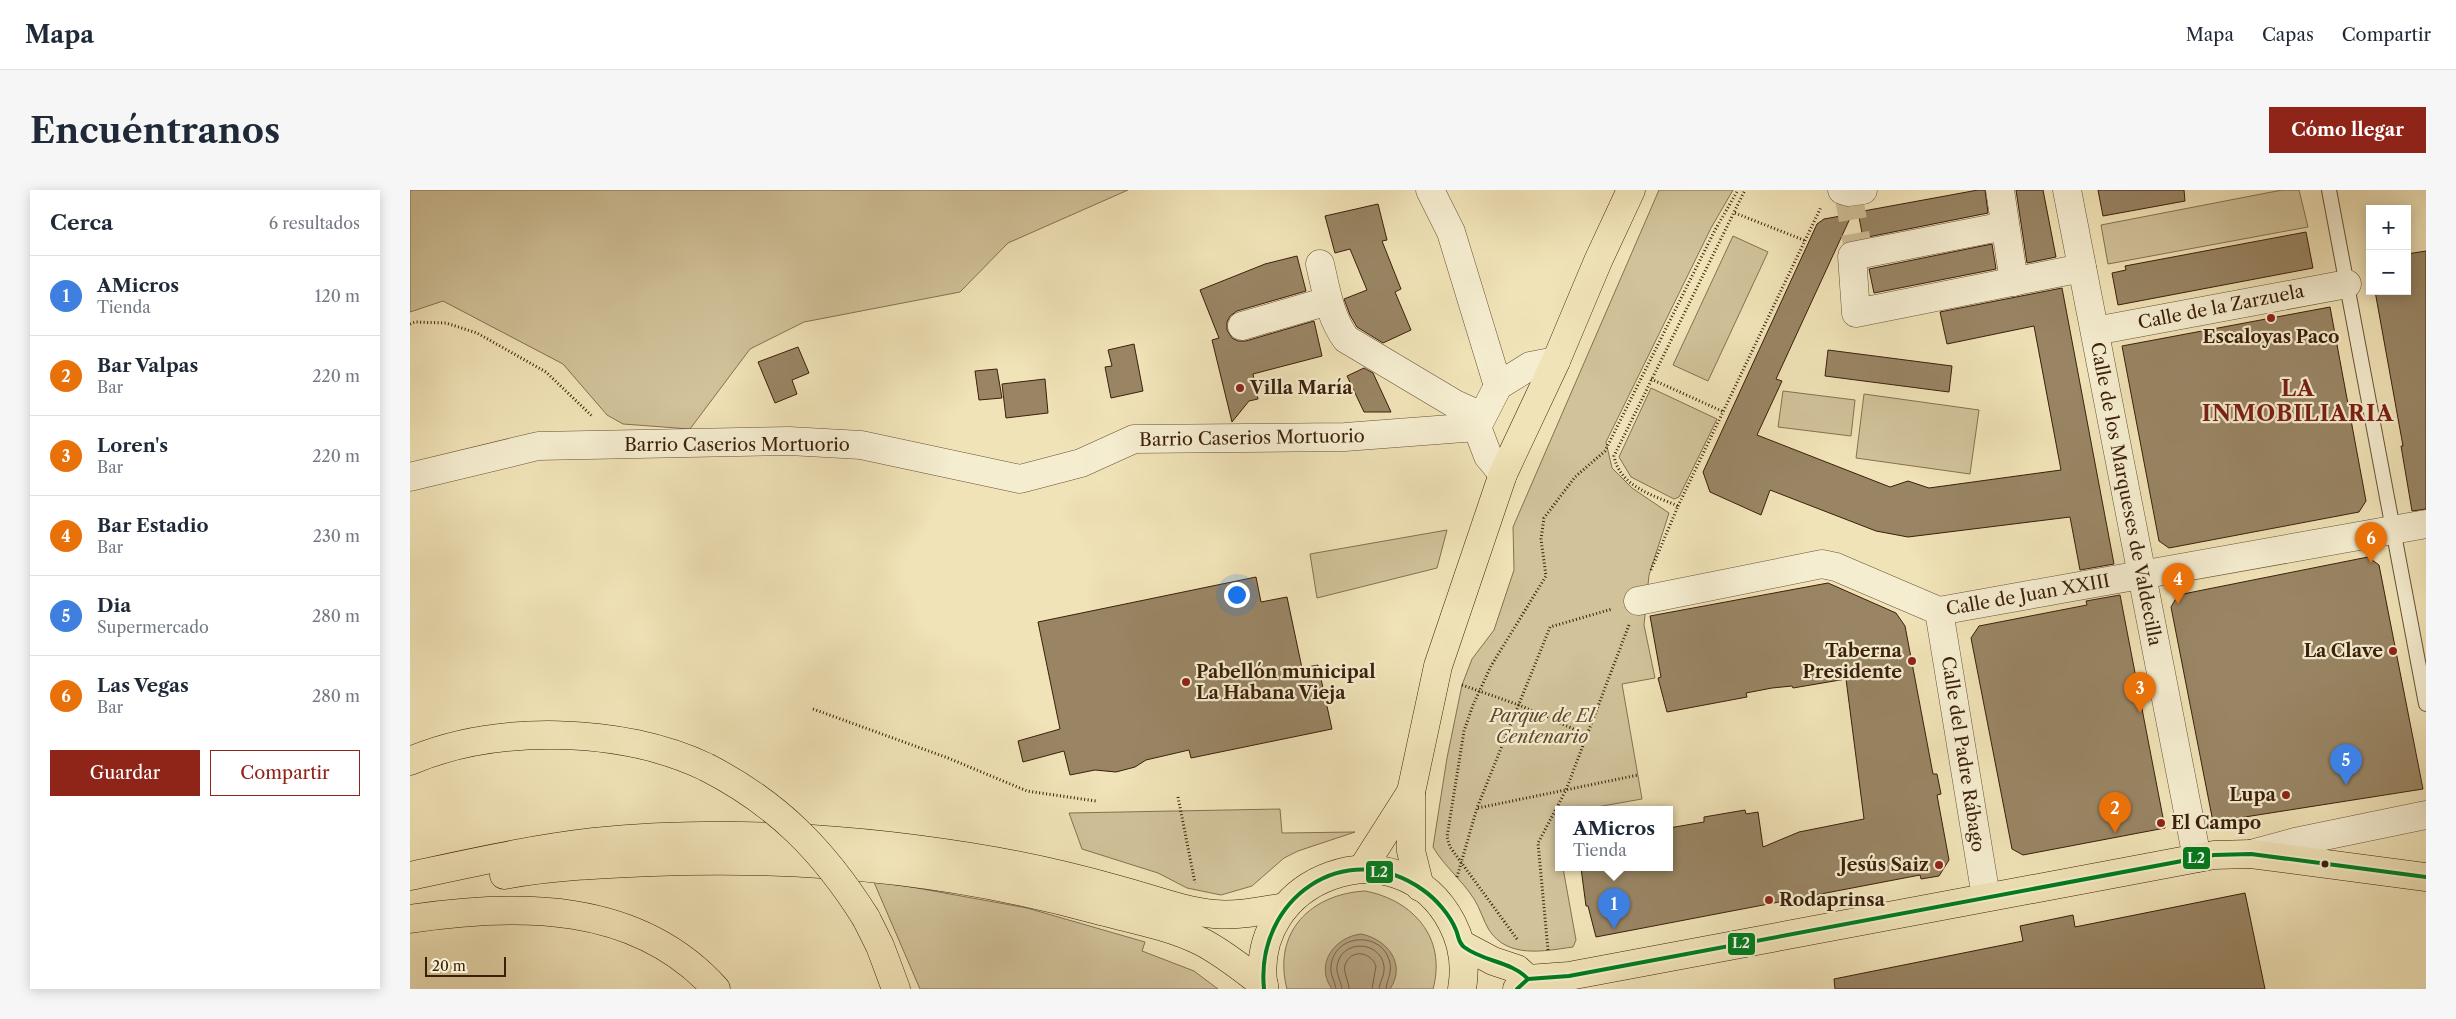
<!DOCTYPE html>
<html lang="es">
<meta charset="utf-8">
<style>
:root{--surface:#fff;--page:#f6f6f7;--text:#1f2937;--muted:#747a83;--line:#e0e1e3;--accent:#8f2418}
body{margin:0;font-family:"Libre Caslon Text",serif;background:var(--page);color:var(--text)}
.controls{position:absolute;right:15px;top:15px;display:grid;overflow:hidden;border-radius:0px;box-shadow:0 2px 12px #0003}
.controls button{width:45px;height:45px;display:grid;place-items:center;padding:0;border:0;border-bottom:1px solid var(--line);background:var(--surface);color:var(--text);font:25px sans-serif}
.scale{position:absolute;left:15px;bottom:12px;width:81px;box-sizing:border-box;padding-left:5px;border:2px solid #3b1f0a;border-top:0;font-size:14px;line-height:18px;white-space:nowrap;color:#3b1f0a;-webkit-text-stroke:4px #f5edd0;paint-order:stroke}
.you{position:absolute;left:826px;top:404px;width:18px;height:18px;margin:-12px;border:4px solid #fff;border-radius:50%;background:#1a73e8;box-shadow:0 0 0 8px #1a73e833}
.badge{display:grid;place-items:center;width:32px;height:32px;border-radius:50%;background:var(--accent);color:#fff;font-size:16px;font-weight:700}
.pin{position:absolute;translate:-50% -41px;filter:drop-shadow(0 1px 2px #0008)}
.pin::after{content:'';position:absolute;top:26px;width:18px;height:15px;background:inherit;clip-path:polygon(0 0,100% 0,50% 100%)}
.popup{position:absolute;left:1145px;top:616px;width:118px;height:65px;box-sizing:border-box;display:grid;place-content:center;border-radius:0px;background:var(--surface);filter:drop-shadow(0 1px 4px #0005);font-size:16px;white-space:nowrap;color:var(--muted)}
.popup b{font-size:19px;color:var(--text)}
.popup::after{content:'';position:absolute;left:50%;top:100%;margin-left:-10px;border:10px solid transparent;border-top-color:var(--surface)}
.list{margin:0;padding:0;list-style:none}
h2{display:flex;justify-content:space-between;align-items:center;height:65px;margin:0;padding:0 20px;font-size:21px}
h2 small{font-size:16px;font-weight:400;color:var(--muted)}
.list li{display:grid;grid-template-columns:32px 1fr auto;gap:15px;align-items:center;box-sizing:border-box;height:80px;padding:0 20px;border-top:1px solid var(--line)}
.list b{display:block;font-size:19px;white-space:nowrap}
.list p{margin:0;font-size:16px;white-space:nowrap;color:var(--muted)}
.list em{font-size:16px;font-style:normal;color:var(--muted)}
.actions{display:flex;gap:10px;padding:15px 20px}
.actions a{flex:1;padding:11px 0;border:1px solid var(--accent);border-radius:0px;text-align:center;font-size:18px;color:var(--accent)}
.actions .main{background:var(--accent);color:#fff}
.map{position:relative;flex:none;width:2016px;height:799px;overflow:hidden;border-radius:0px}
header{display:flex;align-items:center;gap:30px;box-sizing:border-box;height:70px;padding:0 25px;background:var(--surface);border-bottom:1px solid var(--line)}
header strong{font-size:24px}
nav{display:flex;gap:28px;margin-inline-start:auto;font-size:18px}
.intro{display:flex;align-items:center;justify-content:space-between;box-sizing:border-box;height:120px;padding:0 30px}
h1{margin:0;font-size:35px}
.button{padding:12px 22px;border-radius:0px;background:var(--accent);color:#fff;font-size:18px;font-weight:700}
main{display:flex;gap:30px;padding:0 30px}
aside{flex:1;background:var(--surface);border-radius:0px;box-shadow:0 2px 12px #0003}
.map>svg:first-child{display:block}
.green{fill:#d1c29a;stroke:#867052}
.water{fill:#b2a07c;stroke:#826c4e}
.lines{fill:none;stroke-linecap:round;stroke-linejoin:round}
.shore{stroke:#766043;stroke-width:1}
.building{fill:#998564;stroke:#3b1f0a}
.street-tunnel{stroke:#ccbc94;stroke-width:28;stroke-dasharray:28 14;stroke-linecap:butt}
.lane-casing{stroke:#685035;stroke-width:16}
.street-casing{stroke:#685035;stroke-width:29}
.primary-casing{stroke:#3b1f0a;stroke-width:29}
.highway-casing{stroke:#3b1f0a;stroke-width:29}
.path{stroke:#3b1f0a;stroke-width:3;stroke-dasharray:1 2.5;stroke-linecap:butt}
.lane{stroke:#f5edd0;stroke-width:14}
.street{stroke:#f5edd0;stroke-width:28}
.primary{stroke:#f0e3b7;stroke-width:28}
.highway{stroke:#f0e3b7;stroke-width:28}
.highway-bridge-casing{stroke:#3b1f0a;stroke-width:29;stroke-linecap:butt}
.highway-bridge{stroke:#f0e3b7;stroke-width:28}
.bus-1-casing{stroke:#f5edd0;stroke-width:8}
.bus-1{stroke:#007d1e;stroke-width:4}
.poi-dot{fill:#8f2418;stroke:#f5edd0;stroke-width:2}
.bus-dot{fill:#3b1f0a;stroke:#f5edd0;stroke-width:2}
.labels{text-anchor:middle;stroke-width:4.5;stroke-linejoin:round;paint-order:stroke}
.street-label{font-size:18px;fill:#3b1f0a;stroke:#f5edd0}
.poi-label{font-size:18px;font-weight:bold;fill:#3b1f0a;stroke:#f5edd0;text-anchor:start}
.park-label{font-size:18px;font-style:italic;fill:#60482e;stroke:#f5edd0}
.district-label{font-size:22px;font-weight:bold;letter-spacing:1px;fill:#7a1f14;stroke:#f5edd0}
.line-badge{stroke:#f5edd0;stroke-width:2}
.badge-label{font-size:14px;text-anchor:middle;font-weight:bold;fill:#fff}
</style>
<header>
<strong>Mapa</strong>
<nav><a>Mapa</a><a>Capas</a><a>Compartir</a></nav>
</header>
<div class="intro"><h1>Encuéntranos</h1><a class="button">Cómo llegar</a></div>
<main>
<aside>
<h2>Cerca<small>6 resultados</small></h2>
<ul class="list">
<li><span class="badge" style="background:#3f7fe0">1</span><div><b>AMicros</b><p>Tienda</p></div><em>120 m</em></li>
<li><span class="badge" style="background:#e8710a">2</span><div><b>Bar Valpas</b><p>Bar</p></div><em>220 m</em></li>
<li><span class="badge" style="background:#e8710a">3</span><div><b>Loren's</b><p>Bar</p></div><em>220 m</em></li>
<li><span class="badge" style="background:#e8710a">4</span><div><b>Bar Estadio</b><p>Bar</p></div><em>230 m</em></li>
<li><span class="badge" style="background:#3f7fe0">5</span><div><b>Dia</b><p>Supermercado</p></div><em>280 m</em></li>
<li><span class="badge" style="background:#e8710a">6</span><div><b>Las Vegas</b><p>Bar</p></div><em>280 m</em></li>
</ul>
<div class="actions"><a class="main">Guardar</a><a>Compartir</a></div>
</aside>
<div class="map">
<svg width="2016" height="799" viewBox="0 0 2016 799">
<rect width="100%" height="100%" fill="#f0e3b7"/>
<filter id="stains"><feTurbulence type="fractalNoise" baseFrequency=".004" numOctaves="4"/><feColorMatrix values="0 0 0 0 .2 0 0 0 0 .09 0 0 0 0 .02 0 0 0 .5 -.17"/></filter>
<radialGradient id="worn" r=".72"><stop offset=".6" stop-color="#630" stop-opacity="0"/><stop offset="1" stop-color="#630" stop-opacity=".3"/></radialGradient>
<g class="green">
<path d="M0 0H718L598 53 550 102 394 132 340 159 280 239 213 234 197 225 153 174 33 111 0 122Z"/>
<path d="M1249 0H1323L1301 38 1196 252 1202 278 1222 298 1259 323 1239 385 1234 435 1245 488 1212 494 1232 609 1170 620H1149L1147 644 1149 678H1153L1166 750 1163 757C1134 761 1098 769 1079 740 1073 730 1070 718 1064 709 1052 690 1034 676 1023 657L1037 568 1052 495 1062 469 1084 440 1104 380 1103 337Z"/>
<path d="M1872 0H1889L1898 37 1698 74 1691 35Z"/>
<path d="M1323 46 1358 62 1298 191 1263 175Z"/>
<path d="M1241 198 1307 229 1269 307 1264 309 1221 287 1209 267Z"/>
<path d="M1373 201 1445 210 1441 246 1368 237Z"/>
<path d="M1454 204 1569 220 1560 284 1446 268Z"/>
<path d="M1037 340 1027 378 907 408 900 364Z"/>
<path d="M870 619 872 643 945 642 888 661 874 668 842 696 811 705 777 698 748 683 672 659 659 623Z"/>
<path d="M463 690 617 718 735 752 732 761 784 781 808 799H510Z"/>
<path d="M955 701C1003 710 1037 748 1023 799H877C862 742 901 704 955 701Z"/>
</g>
<path class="water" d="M951 744C977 749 997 774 980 799H922C904 774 925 747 951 744Z"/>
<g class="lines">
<g class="shore">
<path d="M926 799C925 791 920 785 921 777 923 743 973 740 980 773 982 783 977 790 976 799"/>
<path d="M932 799C931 791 926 784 927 776 931 749 970 750 974 776 975 785 970 791 969 799"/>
<path d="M939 799C939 791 933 783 935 775 941 758 961 762 966 776L962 799"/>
</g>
</g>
<g class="building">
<path d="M1568 0H1575L1578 23 1453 48 1448 22Z"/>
<path d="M1606 0H1633L1646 67 1617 73Z"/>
<path d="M1688 0H1774L1775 11 1693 26Z"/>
<path d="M968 14 977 50 972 51 991 99 985 102 1001 140 973 153 947 137 940 125 934 109 957 100 940 59 925 63 915 26Z"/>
<path d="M1442 24 1366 189 1372 191 1347 245 1480 297 1498 291 1519 298 1651 280 1624 136 1537 154 1530 122 1652 98 1704 374 1670 380 1660 327 1498 347 1466 341 1360 300 1351 325 1300 302 1293 282 1407 34 1414 29Z"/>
<path d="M1896 42 1903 78 1708 115 1702 83 1716 80 1715 76Z"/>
<path d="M1582 54 1586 79 1464 103 1459 79Z"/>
<path d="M2016 61V319L2002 321 1991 256H1993L1965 101H1997V64Z"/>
<path d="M887 66 896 101 827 121 820 126 817 132V140L822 148 828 151H836L904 131 912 166 843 184 848 209 839 211 822 232 802 150 809 148 790 100 855 74Z"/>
<path d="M1920 117 1956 311 1949 322 1759 358 1749 351 1712 156Z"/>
<path d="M724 154 733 201 701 208 695 177 702 176 698 160Z"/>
<path d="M388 157 399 183 382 190 387 204 365 213 348 172Z"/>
<path d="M1418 160 1542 176 1539 202 1415 186Z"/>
<path d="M954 178 963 183 981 222H954L937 186Z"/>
<path d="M587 179 592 208 569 210 565 181Z"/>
<path d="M635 189 638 223 596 228 592 194Z"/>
<path d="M1958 367 1969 375 2013 599 1803 632 1761 417 1768 405Z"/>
<path d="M846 387 851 412 877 407 892 478 908 475 922 539 781 568 779 560 736 570 725 577 706 582 685 580 660 585 654 561 613 572 608 551 650 539 628 432Z"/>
<path d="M1418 393 1486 423 1495 436 1523 584H1527L1531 604 1527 605 1539 670 1529 686 1511 689 1510 685 1186 747 1178 716H1176L1171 678H1259V638L1294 632V627L1335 620 1336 624 1348 622 1353 657 1389 642 1454 629 1436 489 1383 498 1382 496 1362 498 1336 503 1337 507 1257 522 1248 488 1251 487 1240 426Z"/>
<path d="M1710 405 1755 638 1613 665 1602 659 1561 448 1569 436 1677 415 1676 411Z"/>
<path d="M1835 703 1855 799H1425L1424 789 1613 751 1610 736 1663 725 1665 737Z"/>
</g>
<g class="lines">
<path class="street-tunnel" d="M1438 2 1449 65"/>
<g class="lane-casing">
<path id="lane" d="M1919 0 2016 514"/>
</g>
<g class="street-casing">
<g id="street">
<path d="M1020 0 1041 42 1088 196"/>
<path d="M1432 0 1438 2 1453 0"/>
<path d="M1590 0 1604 92"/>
<path d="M1657 0 1787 668"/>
<path d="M1595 36 1442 66 1446 123 1672 78"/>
<path d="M910 74C916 100 920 127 936 149L1045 214 1072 226"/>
<path d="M832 136 918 111"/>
<path d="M1685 141 1937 94"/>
<path d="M1093 284 1078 266 1067 237 1088 196 1120 176 1146 171"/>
<path d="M0 287 128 256 379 251 451 255 610 289 671 273 724 249 935 247 1067 237"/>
<path d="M1228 411 1412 374 1426 377 1529 421 2016 334"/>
<path d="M1529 421 1576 707"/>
<path d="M1841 664 1885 652 2016 625"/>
</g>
</g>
<g class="primary-casing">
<g id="primary">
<path d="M952 679 1001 602"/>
<path d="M1010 697 1001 661V602L1028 476 1093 284 1146 171 1188 71 1221 0"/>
</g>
</g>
<g class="highway-casing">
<g id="highway">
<path d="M0 571C86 534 212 537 296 577"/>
<path d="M94 685C143 676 193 674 243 672 393 666 542 680 687 720 721 729 760 736 792 752 815 764 834 780 854 795"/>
<path d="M0 686C61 673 122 659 184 652 310 639 436 647 561 667 611 675 660 686 709 700 740 708 772 721 804 724 828 726 851 721 875 717"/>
<path d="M456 728 470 756 486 799"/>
<path d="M0 729C108 713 227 711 306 799"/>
<path d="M1051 754 1083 771 1107 779 1118 789"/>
<path d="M854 799C835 687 989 631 1042 733 1053 754 1056 776 1052 799"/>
<path d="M1107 799 1118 789 1159 786 1804 665 1841 664 2016 687"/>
</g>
</g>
<g class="path">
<path d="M1325 23 1396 51"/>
<path d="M0 134 5 132 36 133 67 143 136 182 183 227"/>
<path d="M1241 189 1314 222"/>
<path d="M1268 316 1411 17"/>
<path d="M1241 380 1268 316C1243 305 1210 297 1204 266L1335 0"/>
<path d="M1052 495 1109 515 1177 545"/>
<path d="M403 519 538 568 617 601 686 611"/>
<path d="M768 607 785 693"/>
<path d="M1068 618 1228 585"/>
<path d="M1047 687 1067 618 1140 437 1202 419"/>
<path d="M1107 749 1040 657 1037 647 1054 541 1063 515 1081 476 1136 386 1131 349 1134 328 1165 287 1195 261 1305 40 1328 0"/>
<path d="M1138 760 1128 653 1156 600 1219 435"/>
</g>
<use href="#lane" class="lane"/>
<use href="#street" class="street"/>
<use href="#primary" class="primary"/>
<use href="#highway" class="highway"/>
<g class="highway-bridge-casing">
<path id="highway-bridge" d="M296 577C367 613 414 661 456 728"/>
</g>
<use href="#highway-bridge" class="highway-bridge"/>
<g class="bus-1-casing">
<g id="bus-1">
<path d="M854 799C845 709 935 645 1013 700 1026 709 1040 725 1046 740 1049 747 1048 752 1054 757 1074 772 1101 771 1118 789"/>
<path d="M1107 799 1118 789 1159 786 1804 665 1841 664 2016 687"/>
</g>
</g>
<use href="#bus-1" class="bus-1"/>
</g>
<g class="poi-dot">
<circle cx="1861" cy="128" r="5"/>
<circle cx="830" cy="198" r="5"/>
<circle cx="1983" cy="461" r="5"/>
<circle cx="1502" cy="471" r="5"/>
<circle cx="776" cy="492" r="5"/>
<circle cx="1876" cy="605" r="5"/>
<circle cx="1751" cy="633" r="5"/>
<circle cx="1529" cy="675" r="5"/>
<circle cx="1359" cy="710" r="5"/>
</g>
<circle class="bus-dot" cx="1915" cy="674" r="4.5"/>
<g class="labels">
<g class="street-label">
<text transform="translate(1811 117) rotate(-11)" y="6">Calle de la Zarzuela</text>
<text transform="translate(842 248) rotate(-1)" y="6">Barrio Caserios Mortuorio</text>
<text x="327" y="261">Barrio Caserios Mortuorio</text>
<text transform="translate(1716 304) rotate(79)" y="6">Calle de los Marqueses de Valdecilla</text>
<text transform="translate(1618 405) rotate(-10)" y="6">Calle de Juan XXIII</text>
<text transform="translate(1553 564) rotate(81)" y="6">Calle del Padre Rábago</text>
</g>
<g class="poi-label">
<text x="1861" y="153" text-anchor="middle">Escaloyas Paco</text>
<text x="840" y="204">Villa María</text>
<text x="1492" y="467" text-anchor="end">Taberna<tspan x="1492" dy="21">Presidente</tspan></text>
<text x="1973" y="467" text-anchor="end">La Clave</text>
<text x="786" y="488">Pabellón municipal<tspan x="786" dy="21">La Habana Vieja</tspan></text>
<text x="1866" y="611" text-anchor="end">Lupa</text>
<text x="1761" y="639">El Campo</text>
<text x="1519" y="681" text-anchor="end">Jesús Saiz</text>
<text x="1369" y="716">Rodaprinsa</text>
</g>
<g class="park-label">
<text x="1132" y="532">Parque de El<tspan x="1132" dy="21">Centenario</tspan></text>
</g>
<g class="district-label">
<text x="1888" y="206">LA<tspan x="1888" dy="25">INMOBILIARIA</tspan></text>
</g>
</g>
<g class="line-badge">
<rect x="1772" y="656" width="29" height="24" rx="5" fill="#007d1e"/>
<rect x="955" y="670" width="29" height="24" rx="5" fill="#007d1e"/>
<rect x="1317" y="742" width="29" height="24" rx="5" fill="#007d1e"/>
</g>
<g class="badge-label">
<text x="1786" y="673">L2</text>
<text x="969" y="687">L2</text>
<text x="1331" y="758">L2</text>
</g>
<rect width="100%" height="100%" filter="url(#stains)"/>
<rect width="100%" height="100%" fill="url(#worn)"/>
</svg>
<div class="controls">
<button>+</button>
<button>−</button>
</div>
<div class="scale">20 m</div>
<div class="you"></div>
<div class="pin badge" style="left:1204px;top:739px;background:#3f7fe0">1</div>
<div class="popup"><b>AMicros</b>Tienda</div>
<div class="pin badge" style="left:1705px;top:643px;background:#e8710a">2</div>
<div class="pin badge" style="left:1730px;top:523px;background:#e8710a">3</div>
<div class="pin badge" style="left:1768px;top:414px;background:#e8710a">4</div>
<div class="pin badge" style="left:1936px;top:595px;background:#3f7fe0">5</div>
<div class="pin badge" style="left:1961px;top:373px;background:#e8710a">6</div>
</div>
</main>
